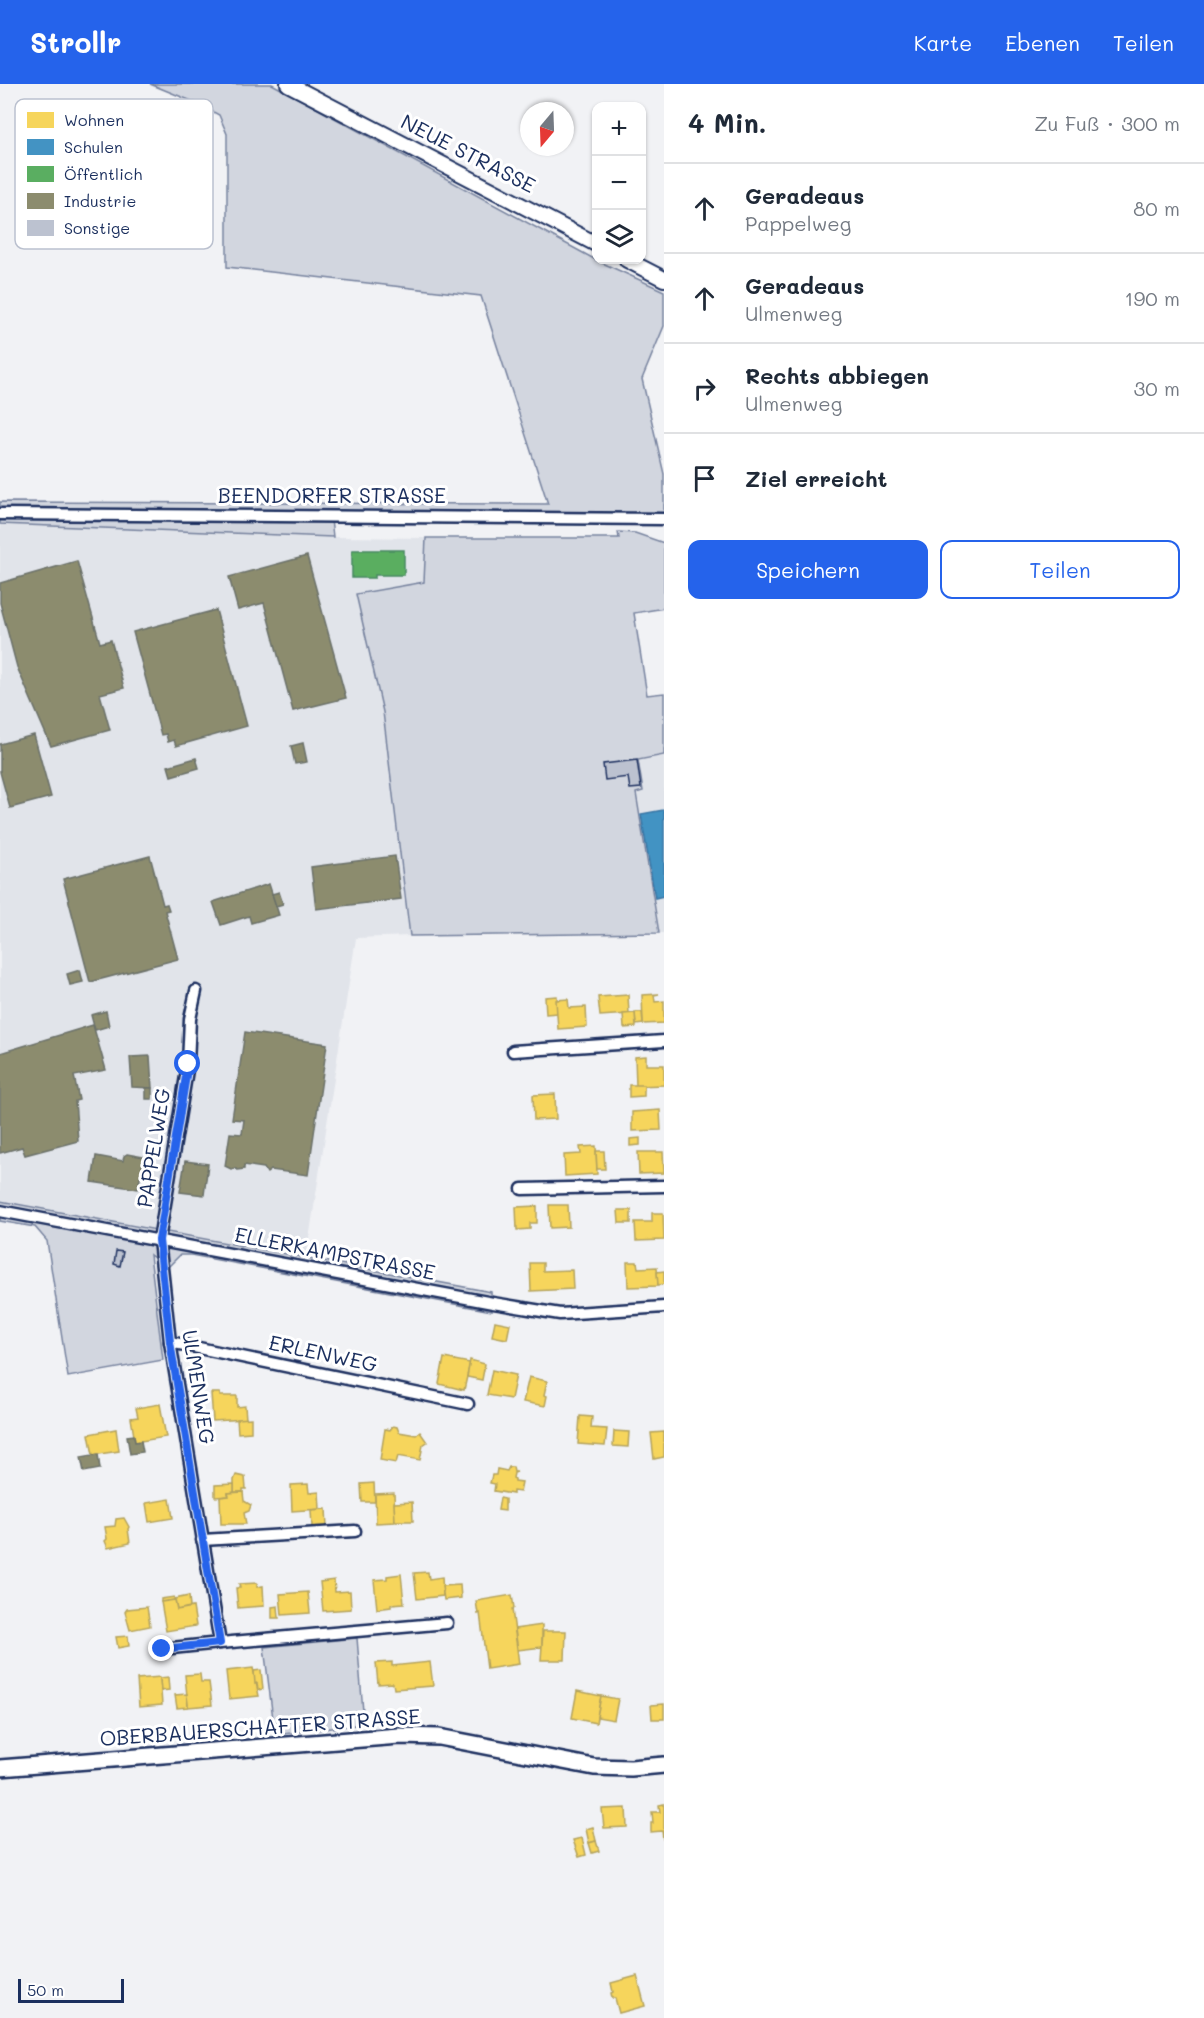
<!DOCTYPE html>
<html lang="de">
<meta charset="utf-8">
<style>
:root{--surface:#fff;--page:#f6f6f7;--text:#1f2937;--muted:#747a83;--line:#e0e1e3;--accent:#2563eb}
body{margin:0;font-family:Mali,sans-serif;background:var(--page);color:var(--text)}
.controls{position:absolute;right:18px;top:18px;display:grid;overflow:hidden;border-radius:12px;box-shadow:0 2px 4px #0004}
.controls button{width:54px;height:54px;display:grid;place-items:center;padding:0;border:0;border-bottom:2px solid var(--line);background:var(--surface);color:var(--text);font:30px sans-serif}
.compass{position:absolute;left:520px;top:18px;width:54px;height:54px;border-radius:50%;background:var(--surface);box-shadow:0 2px 4px #0004;rotate:199deg}
.scale{position:absolute;left:18px;bottom:15px;width:106px;box-sizing:border-box;padding-left:6px;border:3px solid #1b2f5e;border-top:0;font-size:16px;line-height:21px;white-space:nowrap;color:#1b2f5e;-webkit-text-stroke:4px #fff;paint-order:stroke}
.stop{position:absolute;width:18px;height:18px;margin:-14px;border:4px solid #2563eb;border-radius:50%;background:#fff}
.stop.end{background:#2563eb;border-color:#fff;box-shadow:0 2px 6px #0008}
.list{margin:0;padding:0;list-style:none}
h2{display:flex;justify-content:space-between;align-items:center;height:78px;margin:0;padding:0 24px;font-size:26px}
h2 small{font-size:20px;font-weight:400;color:var(--muted)}
.list li{display:grid;grid-template-columns:39px 1fr auto;gap:18px;align-items:center;box-sizing:border-box;height:90px;padding:0 24px;border-top:2px solid var(--line)}
.list b{display:block;font-size:22px;white-space:nowrap}
.list p{margin:0;font-size:20px;white-space:nowrap;color:var(--muted)}
.list em{font-size:20px;font-style:normal;color:var(--muted)}
.actions{display:flex;gap:12px;padding:18px 24px}
.actions a{flex:1;padding:14px 0;border:2px solid var(--accent);border-radius:12px;text-align:center;font-size:21px;color:var(--accent)}
.actions .main{background:var(--accent);color:#fff}
.icon{flex:none;width:33px;height:33px;fill:none;stroke:currentColor;stroke-width:2;stroke-linecap:round;stroke-linejoin:round}
.map{position:relative;flex:none;width:664px;height:1934px;overflow:hidden}
header{display:flex;align-items:center;gap:36px;box-sizing:border-box;height:84px;padding:0 30px;background:var(--accent);color:#fff}
header strong{font-size:28px}
nav{display:flex;gap:33px;margin-inline-start:auto;font-size:21px}
main{display:flex}
aside{flex:1;background:var(--surface)}
.map>svg:first-child{display:block}
.built{fill:#e1e4ea}
.green{fill:#d2d6df;stroke:#76829e;stroke-width:1.5}
.homes{fill:#f6d55c;stroke:#b4a35d;stroke-width:1.5}
.schools{fill:#4393c3;stroke:#3775a5;stroke-width:1.5}
.public{fill:#5aae61;stroke:#478860;stroke-width:1.5}
.industry{fill:#8c8c6e;stroke:#6a7069;stroke-width:1.5}
.building{fill:#bcc2d0;stroke:#1b2f5e;stroke-width:1.5}
.lines{fill:none;stroke-linecap:round;stroke-linejoin:round}
.minor-casing{stroke:#1b2f5e;stroke-width:15}
.tertiary-casing{stroke:#1b2f5e;stroke-width:18}
.secondary-casing{stroke:#1b2f5e;stroke-width:20}
.minor{stroke:#fff;stroke-width:10}
.tertiary{stroke:#fff;stroke-width:14}
.secondary{stroke:#fff;stroke-width:15}
.route{stroke:#2563eb;stroke-width:8}
.labels{text-anchor:middle;stroke-width:6;stroke-linejoin:round;paint-order:stroke}
.street-label{font-size:21px;fill:#1b2f5e;stroke:#fff}
.key{fill:#fff;stroke:#bbc1cf;stroke-width:1.5}
.key-label{font-size:16px;fill:#1b2f5e}
</style>
<header>
<strong>Strollr</strong>
<nav><a>Karte</a><a>Ebenen</a><a>Teilen</a></nav>
</header>
<main>
<div class="map">
<svg width="664" height="1934" viewBox="0 0 664 1934">
<rect width="100%" height="100%" fill="#f1f2f5"/>
<filter id="ink" filterUnits="userSpaceOnUse"><feTurbulence type="fractalNoise" baseFrequency=".0167" numOctaves="2"/><feDisplacementMap in="SourceGraphic" scale="12" xChannelSelector="R" yChannelSelector="G"/><feConvolveMatrix kernelMatrix="1 2 1 2 8 2 1 2 1" color-interpolation-filters="sRGB"/></filter>
<g filter="url(#ink)">
<g class="built">
<path d="M0 440 333 453 426 454 424 498 356 510 383 628 410 852 356 854 306 1174 0 1117Z"/>
<path d="M664 671V849H659L636 709 643 707 638 676Z"/>
</g>
<g class="green">
<path d="M150 0H272L596 176 664 207V242L642 295 664 390V429L330 427 333 453 0 440V418L548 420 481 212 227 183V50L219 31 199 20Z"/>
<path d="M618 448 635 449 664 459V524L634 529 647 611 664 609V671L638 676 643 707 636 709 659 849 410 852 383 628 356 510 424 498 426 454H619Z"/>
<path d="M0 1117 491 1208 492 1227 191 1171H180L167 1184 150 1171 163 1276 68 1293 47 1157 35 1143 0 1137Z"/>
<path d="M357 1554 364 1640 275 1651 264 1563Z"/>
</g>
<g class="homes">
<path d="M659 910 654 911 655 918 664 917V939L643 940 642 911Z"/>
<path d="M628 911 629 930 600 932 598 913Z"/>
<path d="M557 912V929L546 930 545 913Z"/>
<path d="M568 915 569 924 586 923 587 943 558 945 556 916Z"/>
<path d="M635 928H642L643 940 636 941Z"/>
<path d="M635 929 636 943 624 944 623 930Z"/>
<path d="M646 972V981H664V1001L636 1002 635 973Z"/>
<path d="M629 1001H644V1012L629 1013Z"/>
<path d="M555 1010 556 1035 534 1036 533 1011Z"/>
<path d="M660 1026 661 1046 632 1047V1028Z"/>
<path d="M640 1054V1061L630 1062V1055Z"/>
<path d="M596 1062 597 1090 565 1092 564 1071 581 1070 580 1063Z"/>
<path d="M596 1067H604L605 1085H597Z"/>
<path d="M638 1068H663L664 1089 639 1090Z"/>
<path d="M549 1121H568L569 1143 550 1144Z"/>
<path d="M537 1122V1139H530V1145L517 1146 516 1123Z"/>
<path d="M618 1126H631V1139H619Z"/>
<path d="M652 1129H663L664 1156 636 1157 635 1138H652Z"/>
<path d="M627 1178H637L638 1184 657 1183 658 1202 628 1203Z"/>
<path d="M530 1179H543V1187L572 1186 573 1205 531 1207Z"/>
<path d="M664 1187V1200L658 1201 657 1188Z"/>
<path d="M495 1237 510 1240 507 1255 492 1252Z"/>
<path d="M444 1274 470 1279 464 1306 439 1300Z"/>
<path d="M470 1276 485 1280 482 1296 467 1293Z"/>
<path d="M492 1286 516 1291 511 1315 487 1311Z"/>
<path d="M529 1293 547 1297 544 1311 547 1312 545 1322 523 1318Z"/>
<path d="M211 1309H220V1312H237V1323L245 1322 246 1335 213 1337Z"/>
<path d="M160 1320 166 1353 135 1358 131 1334 138 1333 136 1324Z"/>
<path d="M580 1332 592 1333 591 1344 607 1345 605 1362 578 1360Z"/>
<path d="M251 1334V1348L238 1349 237 1335Z"/>
<path d="M393 1342 397 1343 399 1348 416 1351 420 1348 427 1358 423 1361 420 1376 398 1372 396 1379 380 1376 385 1345 390 1346Z"/>
<path d="M116 1345 119 1367 93 1371 89 1350Z"/>
<path d="M614 1347 629 1348 628 1363 613 1362Z"/>
<path d="M664 1348V1373L654 1375 651 1349Z"/>
<path d="M509 1383H513L514 1388H517L514 1389 513 1394 515 1395V1397L522 1398 520 1408 513 1407V1410L494 1407 495 1400 490 1399 492 1391H496L497 1385 507 1387Z"/>
<path d="M236 1391 245 1393 246 1405H243V1408H234V1396Z"/>
<path d="M374 1399 375 1418H362L361 1400Z"/>
<path d="M234 1400V1408L228 1409 229 1412 215 1413V1401Z"/>
<path d="M308 1400 309 1409 319 1408 320 1425 292 1427 291 1401Z"/>
<path d="M243 1408 244 1417 251 1421 249 1427 244 1429 246 1440H221L220 1413 229 1412 228 1409Z"/>
<path d="M394 1409 395 1438 376 1439 375 1410Z"/>
<path d="M500 1414 505 1415V1427L498 1426Z"/>
<path d="M170 1415 173 1434 149 1438 146 1419Z"/>
<path d="M412 1418 413 1437H395L394 1419Z"/>
<path d="M326 1425 327 1443H312L311 1426Z"/>
<path d="M124 1434 129 1443 128 1445 130 1459 108 1464 105 1457 107 1455 105 1443 115 1442 116 1435Z"/>
<path d="M428 1488 429 1495 442 1493 443 1512 417 1515 414 1489Z"/>
<path d="M401 1490 404 1519 391 1520V1523L377 1525 374 1496 387 1495V1492Z"/>
<path d="M334 1496 335 1508 350 1507 351 1525 323 1527 320 1498Z"/>
<path d="M257 1499V1503L263 1502 264 1522 238 1524 236 1504H240L239 1500Z"/>
<path d="M460 1501 461 1514 444 1516 442 1502Z"/>
<path d="M308 1508 310 1529 282 1531 280 1510Z"/>
<path d="M512 1511 514 1524 512 1525 519 1580 487 1585 480 1529 478 1530 476 1517Z"/>
<path d="M189 1512 190 1523 177 1526 174 1515Z"/>
<path d="M174 1513V1516L161 1518V1515Z"/>
<path d="M175 1516 177 1526 193 1523 196 1542 166 1547 161 1518Z"/>
<path d="M278 1522 279 1534H272V1523Z"/>
<path d="M147 1523 150 1542 130 1546 125 1528 127 1525Z"/>
<path d="M542 1541V1563L518 1566 515 1545Z"/>
<path d="M543 1547H566L565 1576H541Z"/>
<path d="M128 1552 129 1562 118 1564 116 1553Z"/>
<path d="M392 1578V1582L430 1578 433 1602 394 1605 393 1599 378 1600 376 1579Z"/>
<path d="M253 1584 259 1612 229 1615 226 1587Z"/>
<path d="M261 1586 263 1605 258 1606 257 1599 255 1600 254 1587Z"/>
<path d="M200 1590 201 1598H209L212 1621 188 1623 185 1591Z"/>
<path d="M160 1593 162 1621 139 1623 137 1595Z"/>
<path d="M168 1593 169 1606 161 1607 160 1594Z"/>
<path d="M577 1607 601 1612 596 1639 572 1634Z"/>
<path d="M187 1610 188 1623 177 1624 175 1611Z"/>
<path d="M601 1612 618 1615 614 1636 597 1633Z"/>
<path d="M664 1620V1635H652L651 1621Z"/>
<path d="M664 1720V1755H663L662 1747 651 1748V1739H653L652 1728H660L659 1721Z"/>
<path d="M626 1724 627 1743 604 1744 602 1725Z"/>
<path d="M593 1743 596 1757 589 1759 586 1745Z"/>
<path d="M582 1754 586 1771 579 1773 573 1756Z"/>
<path d="M596 1757 599 1767 592 1769 589 1759Z"/>
<path d="M637 1892 645 1922 619 1929 615 1914H612L611 1909 613 1908 611 1899Z"/>
</g>
<path class="schools" d="M664 726V812L655 814 641 730Z"/>
<path class="public" d="M352 466H404V491H375V494H352Z"/>
<g class="industry">
<path d="M307 472 346 614 293 627 264 519 238 526 229 493Z"/>
<path d="M77 477 100 559 111 556 124 604 100 610 110 646 51 662 17 583 0 519V499Z"/>
<path d="M216 526 247 642 176 662 174 656 168 658 166 650 161 651 133 548Z"/>
<path d="M34 651 51 713 10 724 0 688V660Z"/>
<path d="M303 659 307 678 295 680 291 662Z"/>
<path d="M196 674 199 684 171 692 168 682Z"/>
<path d="M150 772 163 821 167 820 169 826 165 827 178 875 90 898 63 795Z"/>
<path d="M395 772 401 815 316 825 311 783Z"/>
<path d="M269 800 279 831 251 839 249 832 221 841 213 818Z"/>
<path d="M279 808 283 820 276 822 272 810Z"/>
<path d="M80 886 83 898 70 901 67 890Z"/>
<path d="M106 927 109 942 95 946 91 931Z"/>
<path d="M93 941 106 986 74 992 78 1011 79 1016 75 1017 78 1057 25 1071 22 1063 0 1069V969Z"/>
<path d="M245 948 327 960 308 1091 271 1086 267 1089 264 1084 244 1081V1085L237 1086 235 1084 231 1085 225 1082 230 1049 242 1050 244 1036 232 1035Z"/>
<path d="M150 972 152 1004 132 1003 130 973Z"/>
<rect x="146" y="1004" width="6" height="11"/>
<path d="M127 1070 144 1073 138 1105 92 1098 96 1072 123 1077 124 1072Z"/>
<path d="M185 1077 208 1080 204 1111 180 1108Z"/>
<path d="M134 1351 135 1358 141 1357 143 1368 130 1370 127 1352Z"/>
<path d="M98 1370 100 1385 84 1388 81 1373Z"/>
</g>
<g class="building">
<path d="M637 676 641 704 630 705 628 693 605 696 603 680Z"/>
<path d="M116 1167 123 1168 120 1182 114 1180Z"/>
</g>
<g class="lines">
<g class="minor-casing">
<g id="minor">
<path d="M0 430 664 435"/>
<path d="M513 967 664 957"/>
<path d="M522 1105 664 1102"/>
<path d="M0 1127 493 1219 560 1230 664 1223"/>
<path d="M170 1258 468 1320"/>
<path d="M202 1456 355 1447"/>
<path d="M220 1559 447 1539"/>
<path d="M162 1565 220 1559 170 1258 159 1156 188 980 190 935 196 907"/>
</g>
</g>
<g class="tertiary-casing">
<g id="tertiary">
<path d="M288 0 596 160"/>
<path d="M627 176 664 195"/>
</g>
</g>
<g class="secondary-casing">
<path id="secondary" d="M0 1684 399 1652 439 1653 594 1683 631 1684 664 1681"/>
</g>
<use href="#minor" class="minor"/>
<use href="#tertiary" class="tertiary"/>
<use href="#secondary" class="secondary"/>
</g>
</g>
<g class="lines" filter="url(#ink)">
<path class="route" d="M162 1565 220 1559 170 1258 159 1156 188 980"/>
</g>
<g class="labels">
<g class="street-label">
<text transform="translate(468 70) rotate(27)" y="7">NEUE STRASSE</text>
<text x="332" y="419">BEENDORFER STRASSE</text>
<text transform="translate(154 1064) rotate(-81)" y="7">PAPPELWEG</text>
<text transform="translate(335 1170) rotate(11)" y="7">ELLERKAMPSTRASSE</text>
<text transform="translate(323 1270) rotate(12)" y="7">ERLENWEG</text>
<text transform="translate(198 1303) rotate(81)" y="7">ULMENWEG</text>
<text transform="translate(260 1644) rotate(-4)" y="7">OBERBAUERSCHAFTER STRASSE</text>
</g>
</g>
<rect x="15" y="15" width="198" height="150" rx="9" class="key"/>
<rect x="27" y="28" width="27" height="16" fill="#f6d55c"/>
<rect x="27" y="55" width="27" height="16" fill="#4393c3"/>
<rect x="27" y="82" width="27" height="16" fill="#5aae61"/>
<rect x="27" y="109" width="27" height="16" fill="#8c8c6e"/>
<rect x="27" y="136" width="27" height="16" fill="#bcc2d0"/>
<g class="key-label">
<text x="64" y="42">Wohnen</text>
<text x="64" y="69">Schulen</text>
<text x="64" y="96">Öffentlich</text>
<text x="64" y="123">Industrie</text>
<text x="64" y="150">Sonstige</text>
</g>
</svg>
<div class="controls">
<button>+</button>
<button>−</button>
<button><svg class="icon" aria-label="layers" viewBox="0 0 24 24"><path d="M12 4l9 5-9 5-9-5zM3 14l9 5 9-5"/></svg></button>
</div>
<svg class="compass" viewBox="-18 -18 36 36"><path d="M0-13l5 13h-10z" fill="#e53935"/><path d="M0 13l5-13h-10z" fill="#747a83"/></svg>
<div class="scale">50 m</div>
<div class="stop" style="left:188px;top:980px"></div>
<div class="stop end" style="left:162px;top:1565px"></div>
</div>
<aside>
<h2>4 Min.<small>Zu Fuß · 300 m</small></h2>
<ul class="list">
<li><svg class="icon" aria-label="ahead" viewBox="0 0 24 24"><path d="M12 20V5M6 11l6-6 6 6"/></svg><div><b>Geradeaus</b><p>Pappelweg</p></div><em>80 m</em></li>
<li><svg class="icon" aria-label="ahead" viewBox="0 0 24 24"><path d="M12 20V5M6 11l6-6 6 6"/></svg><div><b>Geradeaus</b><p>Ulmenweg</p></div><em>190 m</em></li>
<li><svg class="icon" aria-label="right" viewBox="0 0 24 24"><path d="M7 20v-9h11M14 6l5 5-5 5"/></svg><div><b>Rechts abbiegen</b><p>Ulmenweg</p></div><em>30 m</em></li>
<li><svg class="icon" aria-label="arrive" viewBox="0 0 24 24"><path d="M6 21V4h12l-3 4 3 4H6"/></svg><div><b>Ziel erreicht</b></div></li>
</ul>
<div class="actions"><a class="main">Speichern</a><a>Teilen</a></div>
</aside>
</main>
